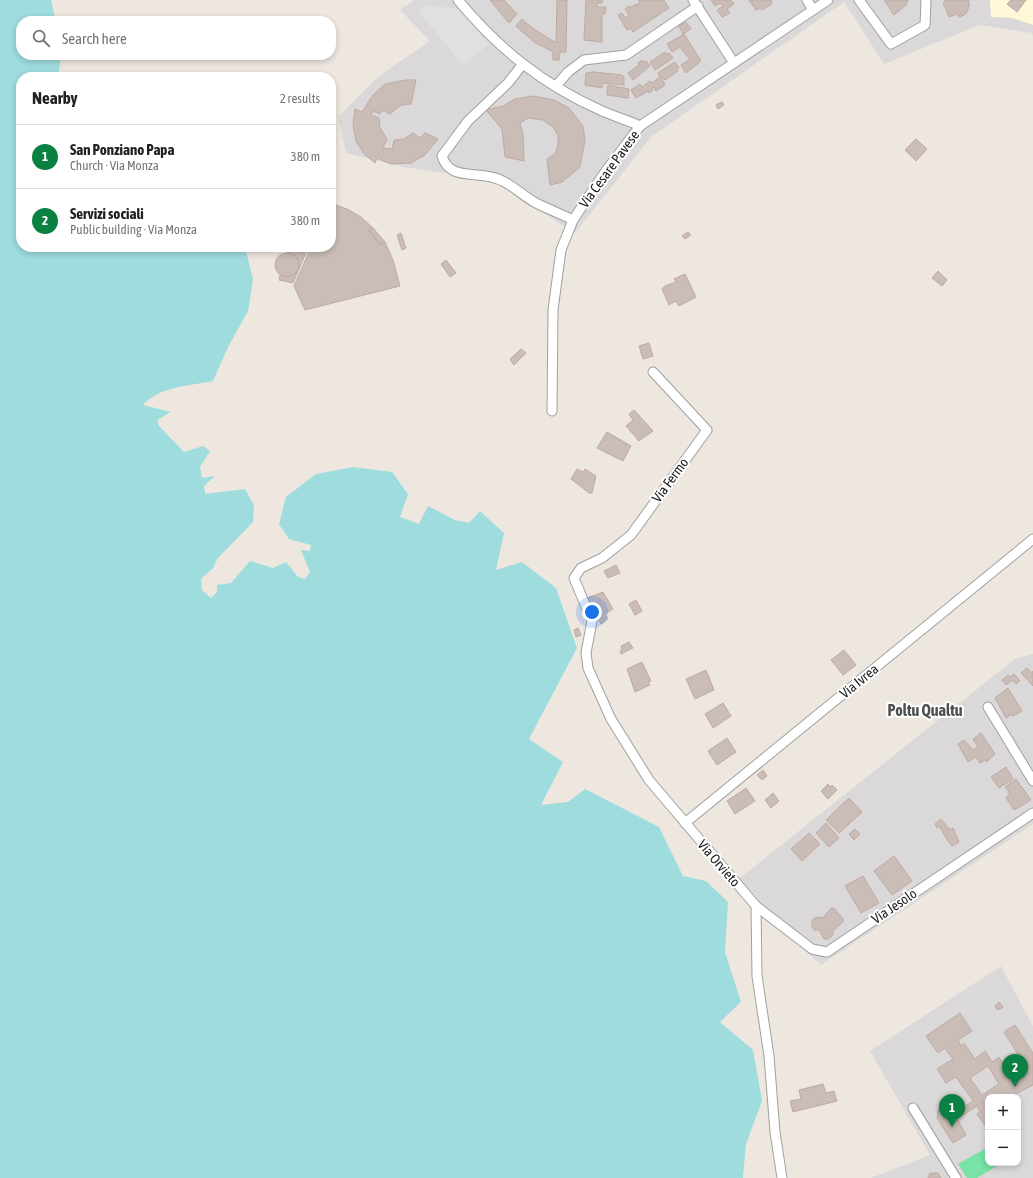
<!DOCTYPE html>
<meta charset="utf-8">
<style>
:root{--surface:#fff;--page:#f2f2f2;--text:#202124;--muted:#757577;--line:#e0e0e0;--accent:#0b8043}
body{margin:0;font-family:"Asap Condensed",sans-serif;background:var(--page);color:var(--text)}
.controls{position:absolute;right:12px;bottom:12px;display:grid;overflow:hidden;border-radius:8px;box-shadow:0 2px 6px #0003}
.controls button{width:36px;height:36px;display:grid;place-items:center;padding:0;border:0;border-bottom:1px solid var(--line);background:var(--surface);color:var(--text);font:20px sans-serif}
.you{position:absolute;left:592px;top:612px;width:14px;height:14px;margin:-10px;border:3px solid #fff;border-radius:50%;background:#1a73e8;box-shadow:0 0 0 6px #1a73e833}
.badge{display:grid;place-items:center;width:26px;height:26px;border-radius:50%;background:var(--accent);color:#fff;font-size:13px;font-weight:700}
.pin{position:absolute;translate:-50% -33px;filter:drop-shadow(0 1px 2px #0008)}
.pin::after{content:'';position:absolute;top:21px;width:14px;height:12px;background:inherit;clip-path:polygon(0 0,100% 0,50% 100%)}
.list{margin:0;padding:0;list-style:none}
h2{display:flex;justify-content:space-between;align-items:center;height:52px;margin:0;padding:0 16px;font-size:17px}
h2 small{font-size:13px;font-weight:400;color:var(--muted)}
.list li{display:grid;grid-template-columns:26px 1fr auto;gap:12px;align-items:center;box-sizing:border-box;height:64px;padding:0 16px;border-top:1px solid var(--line)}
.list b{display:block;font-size:15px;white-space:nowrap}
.list p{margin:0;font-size:13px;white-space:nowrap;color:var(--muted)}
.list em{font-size:13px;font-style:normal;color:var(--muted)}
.icon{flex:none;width:22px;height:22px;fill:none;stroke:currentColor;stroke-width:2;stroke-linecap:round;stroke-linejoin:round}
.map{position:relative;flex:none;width:1033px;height:1178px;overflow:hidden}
.search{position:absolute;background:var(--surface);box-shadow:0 2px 6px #0003;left:16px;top:16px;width:320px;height:44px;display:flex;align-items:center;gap:10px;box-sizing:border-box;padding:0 14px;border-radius:16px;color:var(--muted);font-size:15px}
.panel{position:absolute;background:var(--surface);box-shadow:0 2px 6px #0003;left:16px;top:72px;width:320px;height:180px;border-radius:16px}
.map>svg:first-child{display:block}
.residential{fill:#dad8d9;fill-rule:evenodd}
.education{fill:#fff8d8}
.pitch{fill:#79e2a6}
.parking{fill:#e0e0e0}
.water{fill:#9edcde}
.building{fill:#cabcb7;stroke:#c0aaa2;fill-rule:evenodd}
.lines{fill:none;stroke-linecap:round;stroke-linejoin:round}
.minor-casing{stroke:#a0a0a0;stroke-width:11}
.minor{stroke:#fff;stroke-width:9}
.labels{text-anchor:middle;stroke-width:4;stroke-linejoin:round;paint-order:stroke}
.street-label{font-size:14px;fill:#1c1c1c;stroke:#fff}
.quarter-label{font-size:16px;font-weight:bold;fill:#4f4f4f;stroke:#fff}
</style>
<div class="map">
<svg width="1033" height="1178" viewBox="0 0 1033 1178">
<rect width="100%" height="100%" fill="#eee7e0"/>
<g class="residential">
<path d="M414 0H1033V36L1032 33 980 25 884 64 844 2 651 137 575 233 491 180 404 167 346 153 338 117 379 76 430 41 400 10Z"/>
<path d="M1033 654V824L821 965 731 885 1015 659Z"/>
<path d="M1001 966 1033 1026V1178H871L930 1155 870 1051ZM988 1097H1018V1163H988Z"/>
</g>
<path class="education" d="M990 0H1033V25L1012 18 991 17Z"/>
<path class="pitch" d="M988 1147V1163H998L999 1165 977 1178H967L958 1164Z"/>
<path class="parking" d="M429 5 457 9 489 44 463 65 417 10Z"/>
<path class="water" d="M0 0H51L55 18 54 21H21V55L61 56 58 77H21V247H245L253 279 248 311 228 347 213 381C189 386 160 386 143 405L171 412 157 420 159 426 184 452 203 446 210 451 200 467 202 478 215 476 204 486 205 494 245 489 254 505 253 522 218 558 213 568 201 579 202 590 211 598 217 592V585L231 583 250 561 273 568 286 562 298 577 305 579 310 572 301 550 310 551 311 545 289 539 279 524 286 497 316 474 353 467 392 472 408 494 400 517 419 524 428 506 455 520 469 523 480 511 504 533 496 570 522 562 556 588 577 648 529 739 563 762 541 805 568 802 585 789 659 827 683 876 706 881 728 902 725 952 741 1002 720 1022 753 1050 762 1101 746 1144 743 1178H0Z"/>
<g class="building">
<path d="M490 0H504L517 14 509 23Z"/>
<path d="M557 0H567L566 52H560L559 60H553V52L534 42 516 26 522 19 531 27 556 43Z"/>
<path d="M586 0H602V3H597V7H606L605 14H602V42L584 40Z"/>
<path d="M638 0H664L669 8 633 32 631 28 627 30 618 15 622 13 625 18 629 15 625 9 629 6 630 8 636 4V6L640 2Z"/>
<path d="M711 0H731L734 4 727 9 730 13 722 17 717 10 723 6 720 3 715 6Z"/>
<path d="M749 0H771L772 4 762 10 760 8 756 10Z"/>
<path d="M884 0H908L906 5 894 15Z"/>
<path d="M945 0H969L968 3 970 4 966 14 959 17 958 14 949 17 945 6 943 4Z"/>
<path d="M1011 0H1026L1017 12 1007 4Z"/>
<path d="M686 22 691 29 683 34 679 26Z"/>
<path d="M684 34 701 61 686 73 681 65 690 59 681 49 682 48 681 46 672 52 667 44Z"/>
<path d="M665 52 667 54 669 53 673 58 655 70 650 62Z"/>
<path d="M642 60 644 62 646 61 650 66 633 80 628 73 639 65 638 63Z"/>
<path d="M675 62 679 68 676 69 678 71 665 80 663 78 662 79 665 85 656 91 654 87 652 88 653 90 649 93 648 91 636 98 631 90 640 84 642 87 650 81 652 83 660 77 658 73Z"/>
<path d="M593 72 622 75 624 77V85L602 83V88L585 85 586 73Z"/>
<path d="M406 80H416L411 104 401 105 390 114 382 110 380 114 373 111 371 115 379 118 380 128 387 139 383 148 392 149 394 140 404 139 413 133 420 138 425 133 438 139 425 155 411 163 391 164 377 158 375 163 364 154 356 141 353 124 355 109 362 112 373 95 385 84Z"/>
<path d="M608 85 629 89 628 98 607 95Z"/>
<path d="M533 96 554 100 569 108 583 126 585 140 580 167 562 182 550 185 547 159 555 154 558 145V135L553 127 543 120 528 118 520 123 523 134 524 161 505 157 502 129 486 110 503 106 515 99Z"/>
<path d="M722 102 724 105 718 109 716 105Z"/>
<path d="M916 139 927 149 916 161 905 150Z"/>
<path d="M331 203 347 209 361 217 373 228 369 231 381 245 385 242 393 260 400 286 305 310 294 286 311 247H331Z"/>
<path d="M373 228 385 242 381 245 369 231Z"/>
<path d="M688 232 691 235 685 239 682 236Z"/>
<path d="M401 233 406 248 402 250 397 235Z"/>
<path d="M287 247H309L305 255Z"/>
<path d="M290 248 305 255 293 283 279 280 280 275 286 277 292 276 297 272 299 266 297 260 293 255 287 253Z"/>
<circle cx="287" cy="265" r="12"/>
<path d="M446 260 456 273 450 277 441 264Z"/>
<path d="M938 271 947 280 942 286 932 278Z"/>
<path d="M685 274 696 297 679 306 676 301 669 305 662 289 665 286 676 282 674 279Z"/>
<path d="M649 343 653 356 643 359 639 346Z"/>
<path d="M521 349 526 353 514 365 510 359Z"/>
<path d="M634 410 653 431 639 441 626 426 633 420 629 414Z"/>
<path d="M607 432 631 446 623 461 597 448Z"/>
<path d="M577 469 583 472 585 469 596 476 592 493H589L571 479Z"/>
<path d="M616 565 620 573 608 578 604 571Z"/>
<path d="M603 592 613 609 605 614 608 619 601 624 587 598Z"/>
<path d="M636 600 642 611 635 615 629 604Z"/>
<path d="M578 628 581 635 576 637 574 630Z"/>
<path d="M629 642 633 648 621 654 620 651 622 650 621 646Z"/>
<path d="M844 650 856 665 843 675 831 660Z"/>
<path d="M642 662 651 681 648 682 650 685 635 692 627 669Z"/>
<path d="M1027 668 1032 673 1033 671V686L1021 673Z"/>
<path d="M706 670 714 690 695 699 686 679Z"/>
<path d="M1014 674 1020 681 1016 684 1012 680 1006 685 1002 680 1008 675 1010 677Z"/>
<path d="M1008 688 1022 711 1013 716 1012 714 1006 718 995 698Z"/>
<path d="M723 703 731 716 713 728 705 714Z"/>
<path d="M981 733 995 754 987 762 985 760 980 763 976 757 968 762 958 744 964 740 973 750 978 747 973 739Z"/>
<path d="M727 738 736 752 717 765 708 751Z"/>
<path d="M1006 767 1013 779 999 788 991 777Z"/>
<path d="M763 770 767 776 762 780 757 775Z"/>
<path d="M1016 779 1031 800 1014 810 1006 798 1010 793 1005 787Z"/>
<path d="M828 784 830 787 832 785 837 790 828 799 821 791Z"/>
<path d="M746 788 755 801 735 814 727 801Z"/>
<path d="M773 793 779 801 771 808 765 800Z"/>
<path d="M849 798 862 812 839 833 826 820Z"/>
<path d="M941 819 950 830 953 828 959 842 952 846 948 841 939 826 937 828 935 824Z"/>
<path d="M826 823 839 838 829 847 816 833Z"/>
<path d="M855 829 860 834 854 840 849 834Z"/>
<path d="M809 833 820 844 802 861 791 849Z"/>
<path d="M894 856 912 881 892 895 874 871Z"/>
<path d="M863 876 879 903 861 913 845 886Z"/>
<path d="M831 908H834L843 919V922L833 931V935L828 939H824L819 930H814L812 926V920L817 917 823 918Z"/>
<path d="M999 1002 1003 1007 998 1010 995 1006Z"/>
<path d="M960 1013 972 1031 958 1040 961 1046 964 1043 975 1059 985 1051 992 1062 999 1057 1011 1077 1026 1067 1004 1032 1015 1025 1033 1053V1085L1010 1097H988V1130L977 1114 980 1112 977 1106 958 1118 952 1109 945 1105 955 1099 961 1109 973 1101 956 1077 946 1083 937 1069 953 1059 945 1048 938 1053 926 1036ZM988 1066 999 1084 982 1095 970 1078Z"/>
<path d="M823 1084 826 1093 834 1091 837 1101 793 1112 790 1101 801 1099 799 1090Z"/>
<path d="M945 1105 952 1109 966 1135 953 1143 937 1118 938 1110Z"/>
<path d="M930 1173H938L941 1178H928Z"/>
</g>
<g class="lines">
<g class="minor-casing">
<g id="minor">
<path d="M458 0C499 49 542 84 600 110 613 116 627 120 640 126"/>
<path d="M693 0 734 63"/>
<path d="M807 0 813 10"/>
<path d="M859 0 891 44 925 25 926 0"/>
<path d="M522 65 508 83 468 121 442 156C449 179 471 172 491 177 508 180 521 195 536 203 548 209 561 214 573 220"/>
<path d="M556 86 568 72 584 60 626 55 698 6"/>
<path d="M653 372 707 430 631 535 602 558 581 568 574 578 592 621 586 653 588 668 611 719 649 780 756 906 757 976 769 1056 775 1132 782 1178"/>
<path d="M552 411 553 310 561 250 573 220 605 172 640 126 828 0"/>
<path d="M988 707 1033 781"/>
<path d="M685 823 1033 539"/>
<path d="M756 906 812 949 827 952 1033 813"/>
<path d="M913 1108 956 1178"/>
</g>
</g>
<use href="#minor" class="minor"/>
</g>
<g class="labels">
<g class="street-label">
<text transform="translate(609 169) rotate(-54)" y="5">Via Cesare Pavese</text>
<text transform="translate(670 480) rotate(-54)" y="5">Via Fermo</text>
<text transform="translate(859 681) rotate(-39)" y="5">Via Ivrea</text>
<text transform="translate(719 863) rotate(49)" y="5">Via Orvieto</text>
<text transform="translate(894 906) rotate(-34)" y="5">Via Jesolo</text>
</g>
<g class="quarter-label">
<text x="925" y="716">Poltu Qualtu</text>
</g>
</g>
</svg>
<div class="controls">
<button>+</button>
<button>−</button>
</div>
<div class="you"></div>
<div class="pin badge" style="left:952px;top:1127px">1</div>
<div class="pin badge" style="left:1015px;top:1087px">2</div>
<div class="search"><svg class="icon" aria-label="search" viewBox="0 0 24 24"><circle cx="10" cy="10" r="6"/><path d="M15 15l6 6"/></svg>Search here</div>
<section class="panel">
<h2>Nearby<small>2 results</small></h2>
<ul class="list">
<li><span class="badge">1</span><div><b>San Ponziano Papa</b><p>Church · Via Monza</p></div><em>380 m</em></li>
<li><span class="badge">2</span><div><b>Servizi sociali</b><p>Public building · Via Monza</p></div><em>380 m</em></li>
</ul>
</section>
</div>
